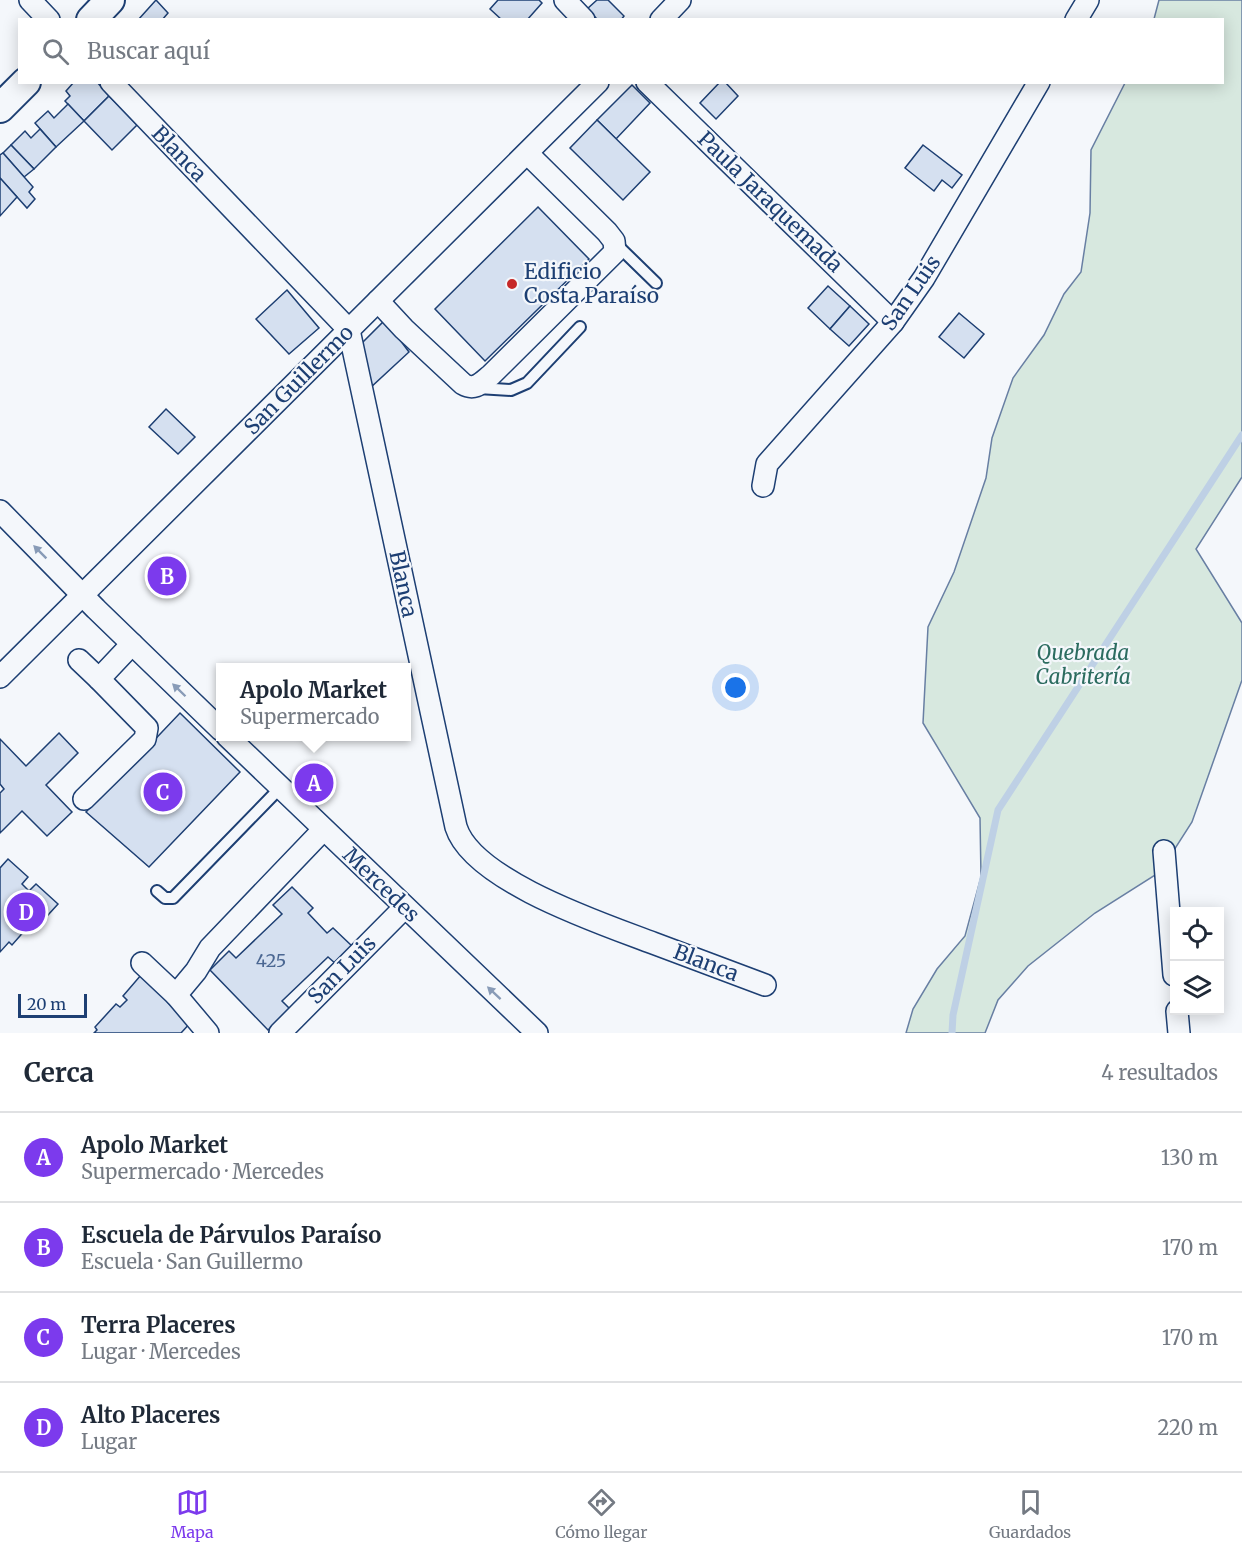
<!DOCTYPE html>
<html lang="es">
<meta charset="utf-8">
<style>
:root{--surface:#fff;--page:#f2f2f3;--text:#1f2937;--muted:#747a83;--line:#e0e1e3;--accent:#7c3aed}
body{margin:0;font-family:Merriweather,serif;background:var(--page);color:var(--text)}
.controls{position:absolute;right:18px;bottom:18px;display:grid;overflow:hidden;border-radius:0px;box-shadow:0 3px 15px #0003}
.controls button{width:54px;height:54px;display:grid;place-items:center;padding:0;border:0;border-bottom:2px solid var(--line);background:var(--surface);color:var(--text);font:30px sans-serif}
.scale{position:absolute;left:18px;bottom:15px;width:69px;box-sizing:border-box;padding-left:6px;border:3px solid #1d3f73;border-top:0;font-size:16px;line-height:21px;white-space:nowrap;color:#1d3f73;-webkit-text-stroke:4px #f4f7fb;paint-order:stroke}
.you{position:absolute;left:736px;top:688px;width:21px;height:21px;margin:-15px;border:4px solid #fff;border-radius:50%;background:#1a73e8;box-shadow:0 0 0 9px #1a73e833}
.badge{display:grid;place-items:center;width:39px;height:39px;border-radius:50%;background:var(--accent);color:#fff;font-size:20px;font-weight:700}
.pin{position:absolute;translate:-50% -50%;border:3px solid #fff;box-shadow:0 2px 6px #0006}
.popup{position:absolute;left:216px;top:663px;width:195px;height:78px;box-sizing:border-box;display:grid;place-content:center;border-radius:0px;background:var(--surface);filter:drop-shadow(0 2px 4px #0005);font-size:20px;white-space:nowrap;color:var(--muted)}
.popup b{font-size:22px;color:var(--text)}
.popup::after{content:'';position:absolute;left:50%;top:100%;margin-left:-12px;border:12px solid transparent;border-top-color:var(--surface)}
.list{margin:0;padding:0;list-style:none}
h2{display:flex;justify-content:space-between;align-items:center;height:78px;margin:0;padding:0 24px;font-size:26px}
h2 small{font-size:20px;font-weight:400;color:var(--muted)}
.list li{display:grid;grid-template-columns:39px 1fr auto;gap:18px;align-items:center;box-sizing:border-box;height:90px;padding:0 24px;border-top:2px solid var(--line)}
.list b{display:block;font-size:22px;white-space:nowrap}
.list p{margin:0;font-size:20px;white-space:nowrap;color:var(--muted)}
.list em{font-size:20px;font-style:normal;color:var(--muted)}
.icon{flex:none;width:33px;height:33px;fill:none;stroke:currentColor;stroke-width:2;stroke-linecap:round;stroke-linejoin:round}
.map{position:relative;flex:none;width:1242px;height:1033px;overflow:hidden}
.search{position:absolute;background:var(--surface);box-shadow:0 3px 15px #0003;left:18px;right:18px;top:18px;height:66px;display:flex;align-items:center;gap:15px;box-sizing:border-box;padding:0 21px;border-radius:0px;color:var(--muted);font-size:22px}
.sheet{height:438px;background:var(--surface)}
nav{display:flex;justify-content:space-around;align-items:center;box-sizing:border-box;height:84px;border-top:2px solid var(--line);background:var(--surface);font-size:16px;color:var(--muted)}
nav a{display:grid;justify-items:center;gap:3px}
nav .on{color:var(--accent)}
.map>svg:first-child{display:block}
.green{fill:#d7e8df;stroke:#687fa3;stroke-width:1.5}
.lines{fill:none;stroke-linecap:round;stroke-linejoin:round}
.stream{stroke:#bed0e5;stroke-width:7}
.building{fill:#d5e0f0;stroke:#1d3f73;stroke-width:1.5}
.lane-casing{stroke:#1d3f73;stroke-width:14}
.street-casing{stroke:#1d3f73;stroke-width:24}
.secondary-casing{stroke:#1d3f73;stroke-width:32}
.lane{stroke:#f4f7fb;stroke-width:10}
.street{stroke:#f4f7fb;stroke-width:21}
.secondary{stroke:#f4f7fb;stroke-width:28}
.oneway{fill:#889bb7}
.poi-dot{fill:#c62828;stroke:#f4f7fb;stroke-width:2}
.labels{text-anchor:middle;stroke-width:4.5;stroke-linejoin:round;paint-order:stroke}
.number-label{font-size:18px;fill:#4b6792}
.street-label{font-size:21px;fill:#1d3f73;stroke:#f4f7fb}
.poi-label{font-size:21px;fill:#1d3f73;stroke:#f4f7fb;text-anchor:start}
.park-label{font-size:21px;font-style:italic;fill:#2c6c60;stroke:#f4f7fb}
</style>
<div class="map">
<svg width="1242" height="1033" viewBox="0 0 1242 1033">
<rect width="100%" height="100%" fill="#f4f7fb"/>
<path class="green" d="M1159 0H1242V477L1196 549 1242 623V680L1192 822 1160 872 1095 913 1028 966 998 1000 985 1033H906L913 1009 937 969 965 936 981 877 980 818 923 723 928 627 954 572 986 478 992 438 1013 378 1044 335 1064 294 1081 272 1090 213 1091 150 1125 83 1222 82V20L1154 19Z"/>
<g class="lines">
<path class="stream" d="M952 1033 953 1015 998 810 1242 435"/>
</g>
<g class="building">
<path d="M156 0 168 13 162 20H138Z"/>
<path d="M498 0H539L542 3 527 20H502L490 9Z"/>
<path d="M597 0H608L624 16 621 20H598L587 9Z"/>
<path d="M74 82H97L109 96 84 121 65 101 70 96 66 91Z"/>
<path d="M720 82H725L738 96 716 119 700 103Z"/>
<path d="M632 85 650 103 616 139 597 120Z"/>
<path d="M109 96 137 125 112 150 84 121Z"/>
<path d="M68 104 84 121 56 147 35 123 48 111 54 118Z"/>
<path d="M597 120 650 172 623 200 570 148Z"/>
<path d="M40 129 56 147 34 169 11 145 25 131 31 138Z"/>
<path d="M11 145 34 169 24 177 3 153Z"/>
<path d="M923 145 962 175 952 188 942 180 934 191 905 168Z"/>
<path d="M3 153 33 187 29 192 35 199 27 208 0 178V155Z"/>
<path d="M0 178 17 197 0 216Z"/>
<path d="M538 207 589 259 485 361 435 309Z"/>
<path d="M828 286 850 306 830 329 808 308Z"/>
<path d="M287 290 319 328 289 354 256 319Z"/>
<path d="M850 306 869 324 849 346 830 329Z"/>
<path d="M959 313 984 334 964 358 939 337Z"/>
<path d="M385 320 409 352 370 388 360 345Z"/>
<path d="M166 409 195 437 178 454 149 427Z"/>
<path d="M180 713 240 772 149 867 86 812Z"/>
<path d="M59 733 78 753 46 785 72 812 47 836 22 811 0 833V793L4 789 0 784V739L26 766Z"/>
<path d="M8 859 28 877 22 884 29 891 36 884 58 904 38 926 31 920 25 926 27 928 12 945 9 942 0 952V868Z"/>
<path d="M292 887 313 908 308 913 327 933 333 928 353 947 336 964 328 957 282 1001 290 1009 268 1030 210 970 229 951 236 958 282 914 273 905Z"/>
<path d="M141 975 192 1021 181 1033H94L97 1030 95 1027 116 1004 120 1007 127 1000 123 996Z"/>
</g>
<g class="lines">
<g class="lane-casing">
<g id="lane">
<path d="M616 244 656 283"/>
<path d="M478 388 511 390 527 383 580 327"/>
<path d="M157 891 165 898H173L280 788"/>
</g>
</g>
<g class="street-casing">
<g id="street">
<path d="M30 0 49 20"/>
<path d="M565 0 584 20"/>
<path d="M661 20 680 0"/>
<path d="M1076 20 1088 0"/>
<path d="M111 82 349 330 456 827C473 881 603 924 653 943 691 957 728 971 765 985"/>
<path d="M647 82 893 322"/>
<path d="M378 301 404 329 463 384C475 391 481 383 491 375L615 252 614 241 607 232 528 154"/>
<path d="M763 486 767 464 893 322 924 278 1039 82"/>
<path d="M0 511 96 609 221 730"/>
<path d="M79 660 99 679"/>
<path d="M0 677 598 82"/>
<path d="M227 736 537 1033"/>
<path d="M84 799 145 739 147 728 99 679 132 644"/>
<path d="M1164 851 1174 975"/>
<path d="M142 963 176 995"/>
<path d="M1177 1011 1179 1033"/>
<path d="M208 1033 176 995 196 971 210 948 323 830"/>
<path d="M280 1033 404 908"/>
</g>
</g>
<g class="secondary-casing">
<g id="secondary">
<path d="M91 20 110 0"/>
<path d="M0 108 26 82"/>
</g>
</g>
<use href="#lane" class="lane"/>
<use href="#street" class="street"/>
<use href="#secondary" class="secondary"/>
</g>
<defs><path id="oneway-solid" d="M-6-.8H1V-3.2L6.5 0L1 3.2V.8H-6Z" transform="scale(1.5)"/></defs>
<g class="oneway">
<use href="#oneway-solid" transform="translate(40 552) rotate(-135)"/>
<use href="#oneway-solid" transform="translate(179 690) rotate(-136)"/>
<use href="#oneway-solid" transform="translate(494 993) rotate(-137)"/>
</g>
<circle class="poi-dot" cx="512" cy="284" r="6"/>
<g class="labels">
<g class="number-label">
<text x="271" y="967">425</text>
</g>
<g class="street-label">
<text transform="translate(179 154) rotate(46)" y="7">Blanca</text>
<text transform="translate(770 202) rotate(44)" y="7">Paula Jaraquemada</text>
<text transform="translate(911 293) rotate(-55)" y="7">San Luis</text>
<text transform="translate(299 380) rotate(-45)" y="7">San Guillermo</text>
<text transform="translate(403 584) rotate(78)" y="7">Blanca</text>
<text transform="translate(381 885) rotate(44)" y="7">Mercedes</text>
<text transform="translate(706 963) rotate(21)" y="7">Blanca</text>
<text transform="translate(342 970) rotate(-45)" y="7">San Luis</text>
</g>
<g class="poi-label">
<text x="524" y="279">Edificio<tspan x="524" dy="24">Costa Paraíso</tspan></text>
</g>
<g class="park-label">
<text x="1083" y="660">Quebrada<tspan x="1083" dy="24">Cabritería</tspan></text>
</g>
</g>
</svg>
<div class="controls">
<button><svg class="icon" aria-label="locate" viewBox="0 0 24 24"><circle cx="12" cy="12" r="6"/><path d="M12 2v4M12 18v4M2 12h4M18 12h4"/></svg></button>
<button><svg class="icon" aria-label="layers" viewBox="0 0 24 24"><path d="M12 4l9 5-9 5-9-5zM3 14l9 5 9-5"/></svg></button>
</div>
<div class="scale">20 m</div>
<div class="you"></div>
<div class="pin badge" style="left:314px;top:783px">A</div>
<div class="popup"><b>Apolo Market</b>Supermercado</div>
<div class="pin badge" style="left:167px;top:576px">B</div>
<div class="pin badge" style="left:163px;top:792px">C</div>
<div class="pin badge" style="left:26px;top:912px">D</div>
<div class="search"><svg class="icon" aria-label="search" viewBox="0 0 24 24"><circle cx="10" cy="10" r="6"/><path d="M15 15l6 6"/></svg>Buscar aquí</div>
</div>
<section class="sheet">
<h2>Cerca<small>4 resultados</small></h2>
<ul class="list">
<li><span class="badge">A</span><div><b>Apolo Market</b><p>Supermercado · Mercedes</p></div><em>130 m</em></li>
<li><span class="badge">B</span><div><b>Escuela de Párvulos Paraíso</b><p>Escuela · San Guillermo</p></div><em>170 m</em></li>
<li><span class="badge">C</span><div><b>Terra Placeres</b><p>Lugar · Mercedes</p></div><em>170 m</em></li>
<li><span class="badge">D</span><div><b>Alto Placeres</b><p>Lugar</p></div><em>220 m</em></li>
</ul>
</section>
<nav>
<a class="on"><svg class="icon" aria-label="map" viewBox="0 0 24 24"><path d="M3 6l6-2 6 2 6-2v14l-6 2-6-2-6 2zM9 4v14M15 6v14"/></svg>Mapa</a>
<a><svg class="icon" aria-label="directions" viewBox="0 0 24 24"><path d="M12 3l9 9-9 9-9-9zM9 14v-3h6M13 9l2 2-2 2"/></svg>Cómo llegar</a>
<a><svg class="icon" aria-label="saved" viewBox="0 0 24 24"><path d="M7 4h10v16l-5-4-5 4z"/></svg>Guardados</a>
</nav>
